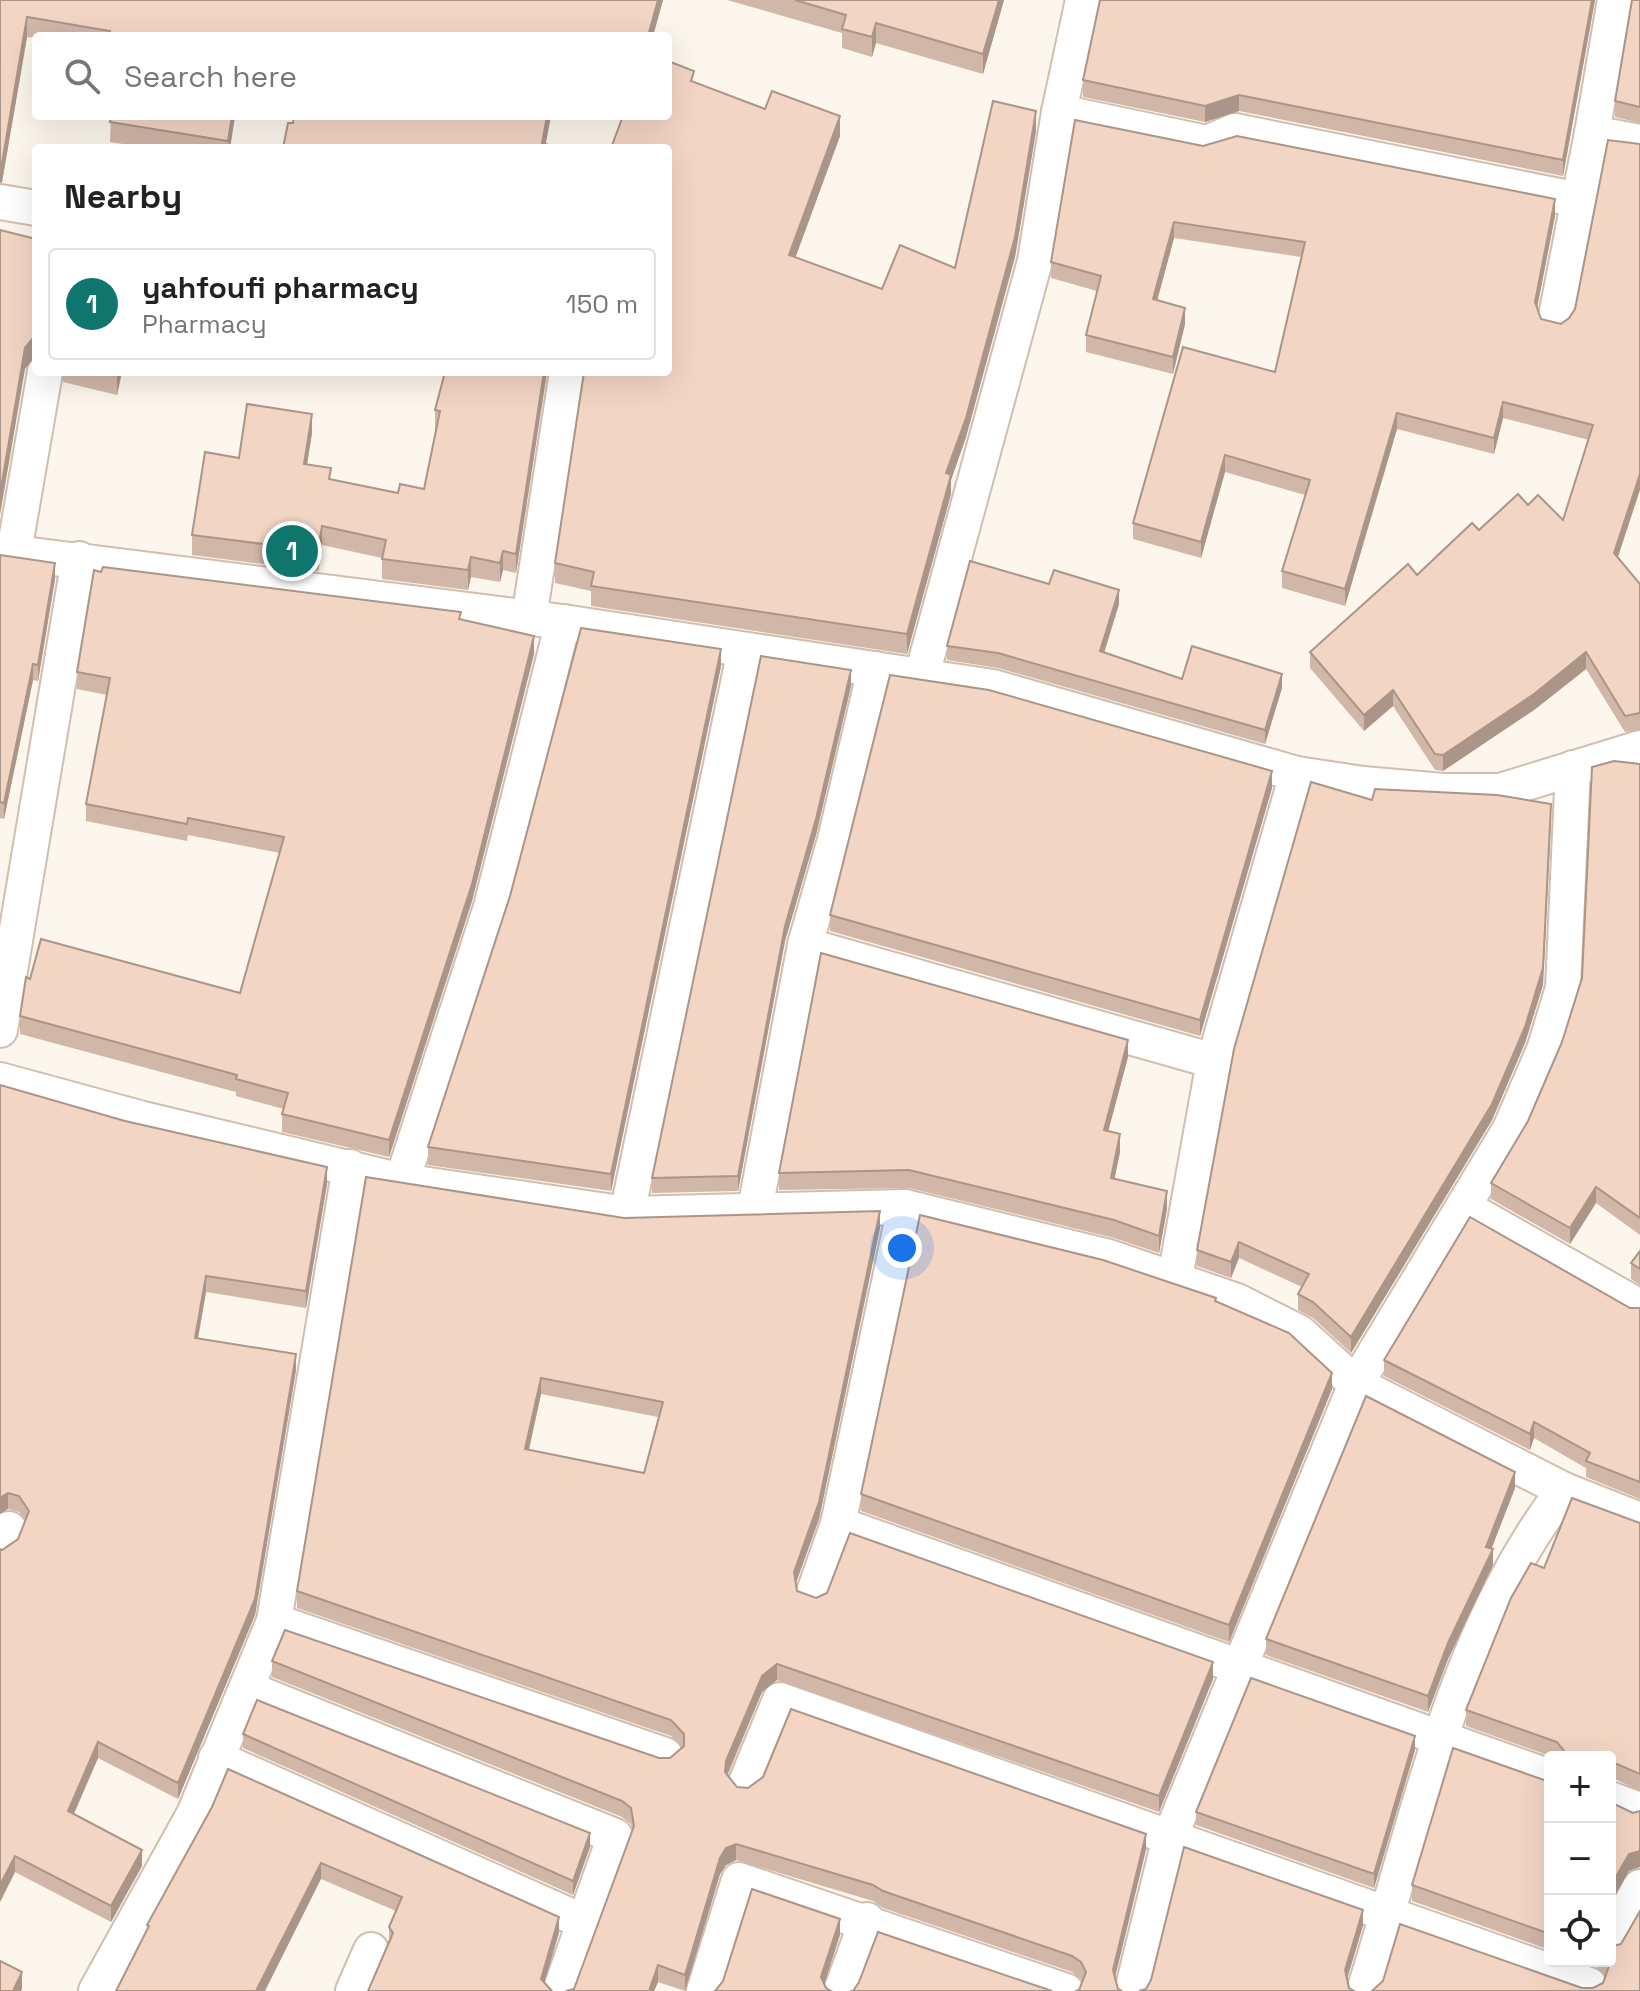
<!DOCTYPE html>
<meta charset="utf-8">
<style>
:root{--surface:#fff;--page:#f2f2f2;--text:#222;--muted:#767676;--line:#e0e0e0;--accent:#0f766e}
body{margin:0;font-family:"Space Grotesk",sans-serif;background:var(--page);color:var(--text)}
.controls{position:absolute;right:24px;bottom:24px;display:grid;overflow:hidden;border-radius:8px;box-shadow:0 8px 32px #0002}
.controls button{width:72px;height:72px;display:grid;place-items:center;padding:0;border:0;border-bottom:2px solid var(--line);background:var(--surface);color:var(--text);font:40px sans-serif}
.you{position:absolute;left:902px;top:1248px;width:28px;height:28px;margin:-20px;border:6px solid #fff;border-radius:50%;background:#1a73e8;box-shadow:0 0 0 12px #1a73e833}
.badge{display:grid;place-items:center;width:52px;height:52px;border-radius:50%;background:var(--accent);color:#fff;font-size:26px;font-weight:700}
.pin{position:absolute;translate:-50% -50%;border:4px solid #fff;box-shadow:0 2px 8px #0006}
.list{margin:0;padding:0;list-style:none}
h2{display:flex;justify-content:space-between;align-items:center;height:104px;margin:0;padding:0 32px;font-size:34px}
h2 small{font-size:26px;font-weight:400;color:var(--muted)}
.list li{display:grid;grid-template-columns:52px 1fr auto;gap:24px;align-items:center;box-sizing:border-box;height:112px;margin:0 16px 16px;padding:0 16px;border:2px solid var(--line);border-radius:8px}
.list b{display:block;font-size:30px;white-space:nowrap}
.list p{margin:0;font-size:26px;white-space:nowrap;color:var(--muted)}
.list em{font-size:26px;font-style:normal;color:var(--muted)}
.icon{flex:none;width:44px;height:44px;fill:none;stroke:currentColor;stroke-width:2;stroke-linecap:round;stroke-linejoin:round}
.map{position:relative;flex:none;width:1640px;height:1991px;overflow:hidden}
.search{position:absolute;background:var(--surface);box-shadow:0 8px 32px #0002;left:32px;top:32px;width:640px;height:88px;display:flex;align-items:center;gap:20px;box-sizing:border-box;padding:0 28px;border-radius:8px;color:var(--muted);font-size:30px}
.panel{position:absolute;background:var(--surface);box-shadow:0 8px 32px #0002;left:32px;top:144px;width:640px;height:232px;border-radius:8px}
.map>svg:first-child{display:block}
.lines{fill:none;stroke-linecap:round;stroke-linejoin:round}
.street-casing{stroke:#d1beb0;stroke-width:38}
.street{stroke:#fff;stroke-width:34}
.wall{fill:#d1b7a8;fill-rule:evenodd}
.shaded-wall{fill:#aa9588}
.building{fill:#f3d5c3;stroke:#aa9588;stroke-width:2;fill-rule:evenodd}
</style>
<div class="map">
<svg width="1640" height="1991" viewBox="0 0 1640 1991">
<rect width="100%" height="100%" fill="#fdf6ec"/>
<g class="lines">
<g class="street-casing">
<g id="street">
<path d="M1059 112 1207 143 1235 131 1579 200"/>
<path d="M1592 133 1615 0"/>
<path d="M0 202 36 208"/>
<path d="M1555 321 1592 133 1640 142"/>
<path d="M0 551 563 622 993 687 1297 774 1363 784 1443 791H1500L1640 748"/>
<path d="M14 552 45 372"/>
<path d="M529 618 567 372"/>
<path d="M875 669 835 840 805 945 1214 1061"/>
<path d="M922 675 1035 261 1059 112 1083 0"/>
<path d="M0 1030 79 559"/>
<path d="M0 1080 143 1119 402 1181 627 1214 905 1207 1109 1257 1237 1301 1300 1333 1356 1384 1564 1490 1640 1520"/>
<path d="M402 1181 491 907 563 622"/>
<path d="M1464 1207 1640 1307"/>
<path d="M755 1209 805 945"/>
<path d="M627 1214 745 650"/>
<path d="M1175 1278 1214 1061 1297 774"/>
<path d="M838 1524 1550 1777"/>
<path d="M0 1546 9 1529"/>
<path d="M813 1595 838 1524 905 1207"/>
<path d="M274 1621 665 1755"/>
<path d="M248 1689 615 1836 560 1991"/>
<path d="M216 1758 582 1921"/>
<path d="M745 1785 780 1700 1589 1985"/>
<path d="M1610 1799 1640 1810"/>
<path d="M1610 1944 1640 1887"/>
<path d="M96 1991 194 1814 274 1621 350 1167"/>
<path d="M353 1991 371 1950"/>
<path d="M704 1991 739 1880 1066 1991"/>
<path d="M841 1991 867 1920"/>
<path d="M1132 1991 1170 1837 1356 1384 1510 1129 1544 1050 1563 988 1573 768"/>
<path d="M1364 1991C1418 1821 1453 1634 1564 1490"/>
</g>
</g>
<use href="#street" class="street"/>
</g>
<g class="wall">
<path d="M0 0H663L653 36H36V38L27 37 2 182 0 183Z"/>
<path d="M727 0H1004L983 74 876 43 872 57 842 48V33Z"/>
<path d="M1100 0H1595L1563 176 1239 111 1205 122 1083 97V80Z"/>
<path d="M1640 0V123L1615 117V101Z"/>
<path d="M694 83 840 136 795 258 882 289 955 268 1036 131 1015 257 966 437 951 480V494L907 654 591 606V591L555 583V563Z"/>
<path d="M111 116H235L230 148H149L110 142Z"/>
<path d="M1203 146 1555 216 1537 308 1541 319 1561 324 1569 318 1575 309 1618 557 1640 584V730L1625 732 1586 669 1534 710 1443 771 1435 770 1393 706 1364 731 1310 668V652L1479 530 1528 505 1563 520 1589 440 1503 418 1494 454 1397 429 1345 606 1282 588V571L1305 495 1225 472 1201 558 1133 539V523L1275 372 1301 257 1174 238 1157 300 1185 324 1173 374 1086 352V335L1097 291 1051 278V262Z"/>
<path d="M63 372H122L117 395 63 382Z"/>
<path d="M445 372H547L516 573 503 570 500 582 471 577 468 590 382 579V558L322 545 318 571 192 555V535L239 458 312 433 307 464 331 479 398 493 424 489 436 430H435V410Z"/>
<path d="M0 555 55 579 38 681 33 680 4 819 0 818Z"/>
<path d="M1119 604 1104 653 1182 679 1282 688 1265 744 998 668 947 660V646Z"/>
<path d="M461 619 534 654 472 901 389 1157 282 1132V1114L284 1109 236 1096V1092L20 1034V1016L30 979 240 993 280 853 188 835 187 841 86 821V804L107 695 77 689V672Z"/>
<path d="M721 666 611 1191 428 1165V1147Z"/>
<path d="M851 686 816 835 785 941 738 1191 652 1193V1178Z"/>
<path d="M1640 764V1235L1596 1203 1570 1244 1491 1199V1183L1528 1121 1562 1042 1582 978Z"/>
<path d="M1272 788 1200 1036 830 931V915Z"/>
<path d="M1372 800 1551 821 1543 985 1525 1043 1492 1120 1351 1353 1313 1318 1298 1310V1294L1302 1287 1239 1258 1231 1278 1197 1266V1250Z"/>
<path d="M1128 1057 1108 1131 1120 1152 1114 1179 1167 1209 1159 1253 1114 1238 909 1188 779 1190V1173Z"/>
<path d="M0 1085 327 1184 306 1308 206 1292 198 1339 296 1370 255 1615 178 1799 98 1758 74 1814 142 1866 111 1922 15 1872 0 1902V1549L2 1550 18 1539 25 1521 19 1512 8 1509Z"/>
<path d="M624 1218 880 1228 819 1519 796 1583 797 1591 816 1598 1213 1679 1159 1812 777 1680 762 1692 728 1775 737 1787 1146 1850 1079 1990 1082 1980 1072 1972 883 1908 873 1901 736 1860 726 1865 720 1874 685 1991 658 1982 654 1991H566L574 1989 632 1831 631 1824 622 1817 272 1677V1661L659 1758H670L682 1748 671 1736 297 1608V1591ZM541 1394 658 1417 644 1473 529 1450Z"/>
<path d="M1640 1251V1285L1631 1279V1263Z"/>
<path d="M1216 1302 1332 1389 1229 1642 861 1511V1494Z"/>
<path d="M1630 1308H1640V1499L1586 1477V1468L1534 1438 1530 1450 1384 1376V1360Z"/>
<path d="M1515 1488 1491 1549 1493 1565 1448 1659 1428 1712 1266 1655V1639Z"/>
<path d="M1640 1523V1791L1617 1780H1610V1757H1553L1466 1726V1710L1544 1568Z"/>
<path d="M243 1734 590 1847 573 1895 243 1748Z"/>
<path d="M1415 1750 1374 1888 1196 1825V1812Z"/>
<path d="M1550 1779V1950L1412 1901V1885L1544 1780Z"/>
<path d="M212 1807 559 1933 389 1942V1927L396 1911 321 1879 147 1931V1925Z"/>
<path d="M1581 1961H1610L1640 1991 1582 1988H1593L1603 1983 1605 1977 1596 1966Z"/>
</g>
<g class="shaded-wall">
<path d="M658 0H663L653 36H648Z"/>
<path d="M999 0H1004L983 74V54Z"/>
<path d="M1592 0H1595L1563 176V160Z"/>
<path d="M27 17V37L2 182 0 183V163Z"/>
<path d="M876 23V43L872 57V37Z"/>
<path d="M1239 95V111L1205 122V106Z"/>
<path d="M1036 111V131L1015 257 966 437 951 480V494L907 654V634Z"/>
<path d="M232 116H235L230 148H228Z"/>
<path d="M547 116H551L545 148 542 143Z"/>
<path d="M840 116V136L789 275V255Z"/>
<path d="M1555 199V216L1535 318V302Z"/>
<path d="M1174 222V238L1153 316V299Z"/>
<path d="M1185 308V324L1173 374V357Z"/>
<path d="M36 334V355L25 369 0 515V494L25 348Z"/>
<path d="M117 372H122L117 395Z"/>
<path d="M544 372H547L516 573V554Z"/>
<path d="M1503 402V418L1494 454V438Z"/>
<path d="M1397 413V429L1345 606V589Z"/>
<path d="M312 414V433L304 484V464Z"/>
<path d="M1225 455V472L1201 558V542Z"/>
<path d="M1640 474V490L1614 569V553Z"/>
<path d="M322 526V545L318 571V551Z"/>
<path d="M503 551V570L500 582V563Z"/>
<path d="M471 557V577L468 590V570Z"/>
<path d="M55 563V579L38 681V665Z"/>
<path d="M1119 590V604L1100 666V651Z"/>
<path d="M534 636V654L472 901 389 1157V1140Z"/>
<path d="M721 649V666L611 1191V1174Z"/>
<path d="M1586 652V669L1534 710 1443 771V755Z"/>
<path d="M33 664V680L4 819V803Z"/>
<path d="M851 670V686L816 835 785 941 738 1191V1176L785 926Z"/>
<path d="M1282 674V688L1265 744V730Z"/>
<path d="M1393 690V706L1364 731V715Z"/>
<path d="M1272 771V788L1200 1036V1020Z"/>
<path d="M1551 804 1543 985 1525 1043 1492 1120 1351 1353V1337Z"/>
<path d="M1128 1040V1057L1104 1147V1130Z"/>
<path d="M1120 1134V1152L1111 1196V1178Z"/>
<path d="M327 1167V1184L306 1308V1291Z"/>
<path d="M1596 1187V1203L1570 1244V1228Z"/>
<path d="M1167 1191V1209L1159 1253V1236Z"/>
<path d="M880 1211V1228L819 1519 794 1588V1572Z"/>
<path d="M1239 1242V1258L1231 1278V1262Z"/>
<path d="M206 1276V1292L195 1354V1338Z"/>
<path d="M296 1354V1370L255 1615 178 1799V1783Z"/>
<path d="M1332 1373V1389L1229 1642V1625Z"/>
<path d="M541 1378V1394L525 1466V1449Z"/>
<path d="M1534 1422V1438L1530 1450V1434Z"/>
<path d="M1515 1472V1488L1486 1563V1547Z"/>
<path d="M8 1493V1509L0 1514V1498Z"/>
<path d="M1493 1549V1565L1448 1659 1428 1712V1696L1448 1643Z"/>
<path d="M1213 1662V1679L1159 1812V1796Z"/>
<path d="M777 1664V1680L762 1692 726 1777 725 1772 726 1761 762 1676Z"/>
<path d="M1415 1736V1750L1374 1888V1874Z"/>
<path d="M98 1742V1758L68 1827V1811Z"/>
<path d="M590 1833V1847L573 1895V1881Z"/>
<path d="M1146 1834V1850L1113 1986V1970Z"/>
<path d="M736 1844V1860L726 1865 720 1874 685 1991V1975L720 1858 726 1848Z"/>
<path d="M142 1850V1866L111 1922V1906Z"/>
<path d="M1640 1851V1867L1629 1871 1610 1904V1887L1629 1854Z"/>
<path d="M15 1856V1872L0 1902V1885Z"/>
<path d="M321 1863V1879L265 1991H256Z"/>
<path d="M1363 1910V1926L1345 1986V1970Z"/>
<path d="M559 1917V1933L542 1991 541 1979Z"/>
<path d="M840 1919V1935L822 1991 821 1977Z"/>
<path d="M658 1965V1982L654 1991H649Z"/>
<path d="M22 1972V1989L21 1991H13Z"/>
</g>
<g class="building">
<path d="M0 0H658L648 36H109L110 31 27 17 2 163H0Z"/>
<path d="M795 0H999L983 54 876 23 872 37 842 29 846 15Z"/>
<path d="M1100 0H1592L1563 160 1239 95 1205 106 1083 80Z"/>
<path d="M1632 0H1640V107L1615 101Z"/>
<path d="M668 61 694 71 691 81 765 109 772 91 840 116 789 255 882 289 900 245 955 268 993 101 1036 111 1015 237 966 418 946 473 951 475 907 634 591 586 594 572 555 563 584 372H668V148H611L623 116H668Z"/>
<path d="M111 116H232L228 141 110 122Z"/>
<path d="M294 116H547L542 143 558 148H283L288 123H293Z"/>
<path d="M1075 120 1203 146 1237 136 1555 199 1535 302 1541 319 1561 324 1569 318 1575 309 1608 140 1640 144V474L1614 553 1640 584V713L1625 716 1586 652 1534 694 1443 755 1435 754 1393 690 1364 715 1310 652 1408 564 1417 575 1472 523 1479 530 1518 494 1528 505 1538 495 1563 520 1593 425 1503 402 1494 438 1397 413 1345 589 1282 571 1310 480 1225 455 1201 542 1133 523 1183 347 1275 372 1305 242 1174 222 1153 299 1185 308 1173 357 1086 335 1101 276 1051 262Z"/>
<path d="M0 230 36 239V334L25 348 0 494Z"/>
<path d="M445 372H544L516 554 503 551 500 563 471 557 468 570 382 559 386 540 322 526 318 551 192 535 205 452 239 458 247 404 312 414 304 464 331 468 329 479 398 493 400 484 424 489 440 411 435 410Z"/>
<path d="M0 555 55 563 38 665 33 664 4 803 0 802Z"/>
<path d="M970 561 1049 584 1054 570 1119 590 1100 651 1182 679 1192 646 1282 674 1265 730 998 653 947 646Z"/>
<path d="M103 567 461 612 459 619 534 636 472 884 389 1140 282 1114 288 1093 236 1079 237 1075 20 1016 26 977 30 979 41 939 240 993 284 837 188 818 187 824 86 804 110 678 77 672 94 570 101 572Z"/>
<path d="M581 628 721 649 611 1174 428 1147 510 896Z"/>
<path d="M761 656 851 670 816 819 785 926 738 1176 652 1178Z"/>
<path d="M890 675 989 690 1272 771 1200 1020 830 915Z"/>
<path d="M1614 761 1640 764V1218L1596 1187 1570 1228 1491 1183 1528 1121 1562 1042 1582 978 1592 767Z"/>
<path d="M1311 782 1372 800 1375 789 1497 795 1551 804 1543 968 1525 1027 1492 1104 1351 1337 1313 1302 1298 1294 1309 1274 1239 1242 1231 1262 1197 1250 1234 1049Z"/>
<path d="M821 953 1128 1040 1104 1130 1120 1134 1111 1178 1167 1191 1159 1236 1114 1220 909 1170 779 1173Z"/>
<path d="M0 1085 125 1121 327 1167 306 1291 206 1276 195 1338 296 1354 255 1599 178 1783 98 1742 68 1811 142 1850 111 1906 15 1856 0 1885V1549L2 1550 18 1539 29 1511 19 1496 8 1493 0 1498Z"/>
<path d="M366 1177 624 1218 880 1211 819 1502 794 1572 797 1591 816 1598 827 1593 850 1533 1213 1662 1159 1796 777 1664 762 1676 726 1761 725 1772 737 1787 748 1788 763 1777 791 1709 1146 1834 1113 1970 1118 1989 1122 1991H1075L1079 1990 1086 1972 1081 1962 1072 1956 883 1891 873 1885 736 1844 726 1848 720 1858 685 1975 658 1965 649 1991H566L574 1989 634 1826 631 1808 622 1801 272 1661 285 1630 659 1758H670L684 1746V1734L671 1720 297 1591ZM541 1378 663 1402 644 1473 525 1449Z"/>
<path d="M920 1215 1103 1260 1216 1298 1215 1301 1289 1333 1332 1373 1229 1625 861 1494Z"/>
<path d="M1470 1217 1630 1308H1640V1482L1586 1461 1590 1453 1534 1422 1530 1434 1384 1360Z"/>
<path d="M1640 1251V1269L1631 1263Z"/>
<path d="M1366 1396 1515 1472 1486 1547 1493 1549 1448 1643 1428 1696 1266 1639Z"/>
<path d="M1572 1498 1640 1523V1774L1617 1764H1610V1757H1569L1557 1742 1466 1710 1511 1598 1531 1563 1544 1568Z"/>
<path d="M1251 1678 1415 1736 1374 1874 1196 1812Z"/>
<path d="M257 1700 590 1833 573 1881 243 1734Z"/>
<path d="M1453 1748 1544 1780 1550 1779V1934L1412 1885Z"/>
<path d="M228 1769 559 1917 541 1979 552 1991H368L393 1933 389 1927 402 1897 321 1863 256 1991H116L149 1926 147 1925 212 1807Z"/>
<path d="M1610 1802 1633 1813 1640 1811V1851L1629 1854 1610 1887Z"/>
<path d="M1184 1847 1363 1910 1345 1970 1349 1988 1354 1991H1139L1146 1989 1151 1980Z"/>
<path d="M752 1889 840 1919 821 1977 826 1988 831 1991H715L723 1981Z"/>
<path d="M1640 1911V1991H1372L1383 1981 1400 1924 1582 1988H1593L1603 1983 1609 1966 1605 1961H1610V1947L1621 1944Z"/>
<path d="M878 1932 1052 1991H850H853L859 1982Z"/>
<path d="M0 1961 22 1972 13 1991H0Z"/>
</g>
</svg>
<div class="controls">
<button>+</button>
<button>−</button>
<button><svg class="icon" aria-label="locate" viewBox="0 0 24 24"><circle cx="12" cy="12" r="6"/><path d="M12 2v4M12 18v4M2 12h4M18 12h4"/></svg></button>
</div>
<div class="you"></div>
<div class="pin badge" style="left:292px;top:551px">1</div>
<div class="search"><svg class="icon" aria-label="search" viewBox="0 0 24 24"><circle cx="10" cy="10" r="6"/><path d="M15 15l6 6"/></svg>Search here</div>
<section class="panel">
<h2>Nearby<small></small></h2>
<ul class="list">
<li><span class="badge">1</span><div><b>yahfoufi pharmacy</b><p>Pharmacy</p></div><em>150 m</em></li>
</ul>
</section>
</div>
